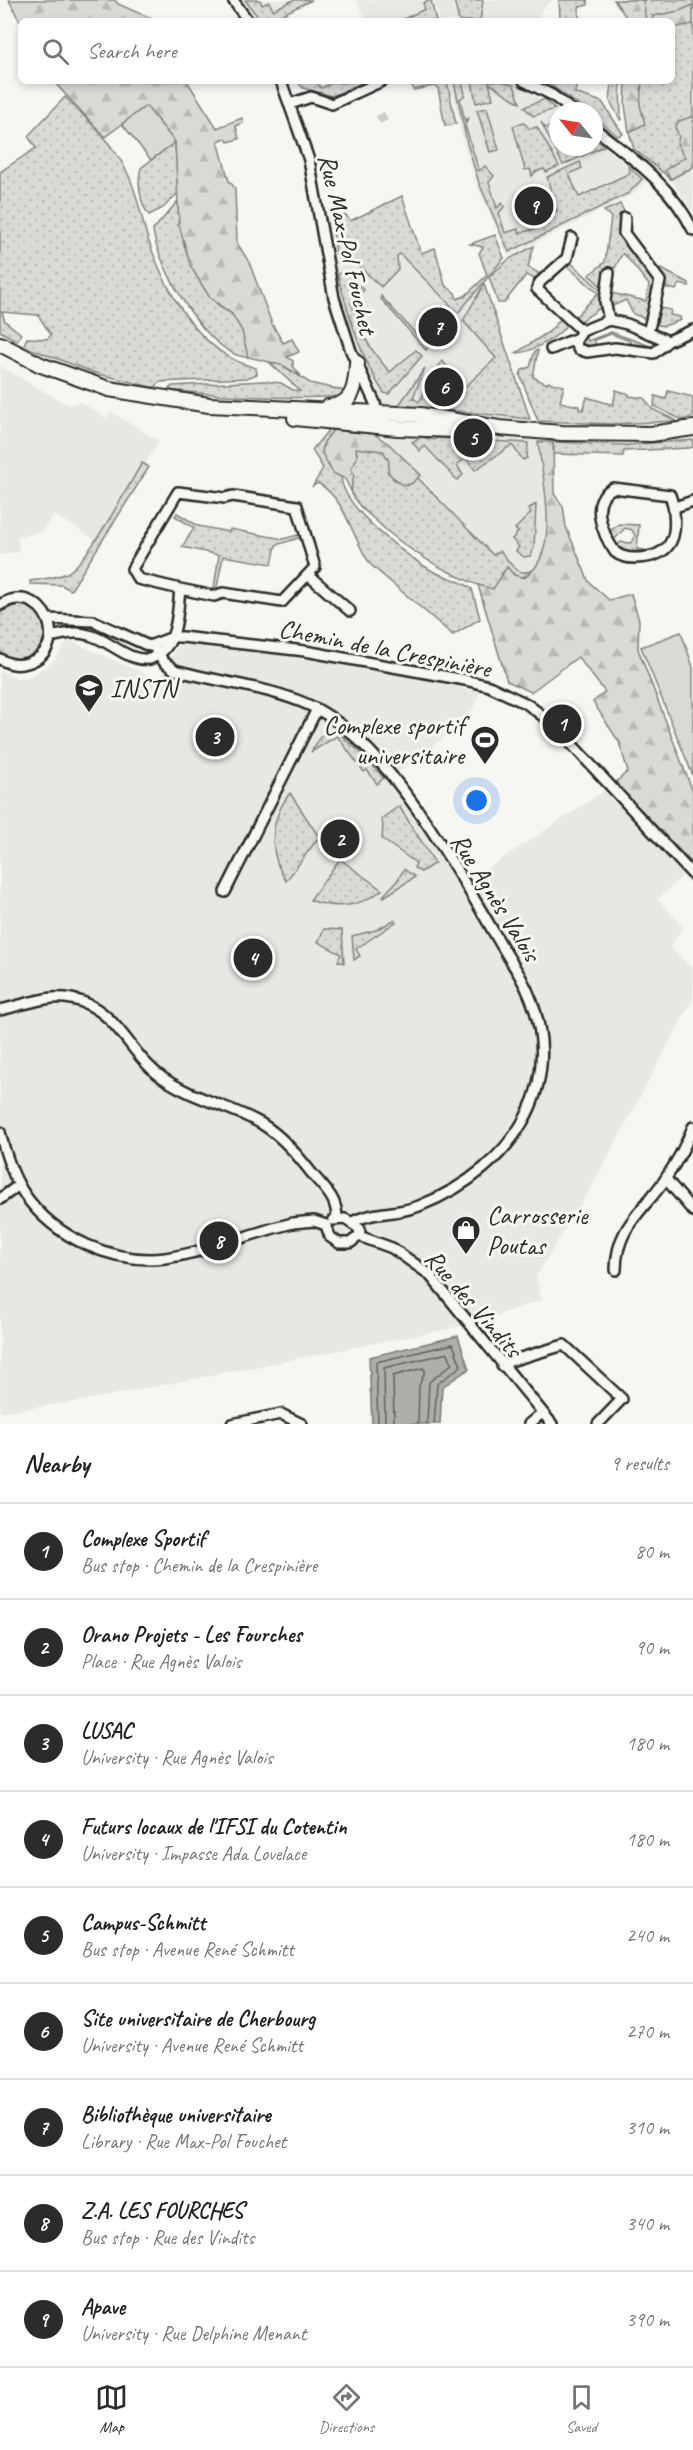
<!DOCTYPE html>
<meta charset="utf-8">
<style>
:root{--surface:#fff;--page:#f6f6f6;--text:#222;--muted:#767676;--line:#e0e0e0;--accent:#2b2b2b}
body{margin:0;font-family:Caveat,sans-serif;background:var(--page);color:var(--text)}
.compass{position:absolute;left:549px;top:102px;width:54px;height:54px;border-radius:50%;background:var(--surface);box-shadow:0 3px 9px #0003;rotate:300deg}
.you{position:absolute;left:477px;top:801px;width:21px;height:21px;margin:-15px;border:4px solid #fff;border-radius:50%;background:#1a73e8;box-shadow:0 0 0 9px #1a73e833}
.badge{display:grid;place-items:center;width:39px;height:39px;border-radius:50%;background:var(--accent);color:#fff;font-size:20px;font-weight:700}
.pin{position:absolute;translate:-50% -50%;border:3px solid #fff;box-shadow:0 2px 6px #0006}
.list{margin:0;padding:0;list-style:none}
h2{display:flex;justify-content:space-between;align-items:center;height:78px;margin:0;padding:0 24px;font-size:26px}
h2 small{font-size:20px;font-weight:400;color:var(--muted)}
.list li{display:grid;grid-template-columns:39px 1fr auto;gap:18px;align-items:center;box-sizing:border-box;height:96px;padding:0 24px;border-top:2px solid var(--line)}
.list b{display:block;font-size:22px;white-space:nowrap}
.list p{margin:0;font-size:20px;white-space:nowrap;color:var(--muted)}
.list em{font-size:20px;font-style:normal;color:var(--muted)}
.icon{flex:none;width:33px;height:33px;fill:none;stroke:currentColor;stroke-width:2;stroke-linecap:round;stroke-linejoin:round}
.map{position:relative;flex:none;width:693px;height:1424px;overflow:hidden}
.search{position:absolute;background:var(--surface);box-shadow:0 3px 9px #0003;left:18px;right:18px;top:18px;height:66px;display:flex;align-items:center;gap:15px;box-sizing:border-box;padding:0 21px;border-radius:9px;color:var(--muted);font-size:22px}
.sheet{height:942px;background:var(--surface)}
nav{display:flex;justify-content:space-around;align-items:center;box-sizing:border-box;height:84px;border-top:2px solid var(--line);background:var(--surface);font-size:16px;color:var(--muted)}
nav a{display:grid;justify-items:center;gap:3px}
nav .on{color:var(--accent)}
.map>svg:first-child{display:block}
.built{fill:#e7e7e3}
.green{fill:url(#green-dots);stroke:#828280;stroke-width:1.5}
.forest{fill:url(#forest-firs);stroke:#828280;stroke-width:1.5}
.pitch{fill:#d9d9d5;stroke:#828280;stroke-width:1.5}
.water{fill:#aeaeab;stroke:#7a7a78;stroke-width:1.5}
.lines{fill:none;stroke-linecap:round;stroke-linejoin:round}
.shore{stroke:#5f5f5e;stroke-width:1.5}
.street-tunnel{stroke:#cdcdca;stroke-width:9;stroke-dasharray:9 4.5;stroke-linecap:butt}
.street-casing{stroke:#2b2b2b;stroke-width:14}
.secondary-casing{stroke:#2b2b2b;stroke-width:18}
.street{stroke:#f6f6f2;stroke-width:9}
.secondary{stroke:#f6f6f2;stroke-width:14}
.labels{text-anchor:middle;stroke-width:6;stroke-linejoin:round;paint-order:stroke}
.street-label{font-size:26px;fill:#2b2b2b;stroke:#f6f6f2}
.poi-label{font-size:26px;fill:#2b2b2b;stroke:#f6f6f2;text-anchor:start}
</style>
<div class="map">
<svg width="693" height="1424" viewBox="0 0 693 1424">
<defs>
<pattern id="green-dots" width="8" height="8" patternUnits="userSpaceOnUse" patternTransform="scale(1.5)"><rect width="8" height="8" fill="#d9d9d5"/><path d="M2 2h.1M6 6h.1" fill="none" stroke="#babab7" stroke-width="1.8" stroke-linecap="round"/></pattern>
<pattern id="forest-firs" width="22" height="20" patternUnits="userSpaceOnUse" patternTransform="scale(1.5)"><rect width="22" height="20" fill="#d9d9d5"/><path d="M5 1l3.5 6h-7zM16 11l3.5 6h-7z" fill="#babab7"/></pattern>
</defs>
<rect width="100%" height="100%" fill="#f6f6f2"/>
<filter id="ink" filterUnits="userSpaceOnUse"><feTurbulence type="fractalNoise" baseFrequency=".0167" numOctaves="2"/><feDisplacementMap in="SourceGraphic" scale="12" xChannelSelector="R" yChannelSelector="G"/><feConvolveMatrix kernelMatrix="1 2 1 2 8 2 1 2 1" color-interpolation-filters="sRGB"/></filter>
<g filter="url(#ink)">
<g class="built">
<path d="M234 0H312L268 21H248Z"/>
<path d="M356 0H553L543 8 537 21H438L434 1 433 5 399 21H367Z"/>
<path d="M450 81H522L521 87 562 111H558V147H594V138L646 181 632 195 508 256 476 183 464 145Z"/>
<path d="M693 167V213L671 179Z"/>
<path d="M402 196 421 252 435 248 446 288 455 293 457 299 465 296 482 280 538 442 547 516 543 558 527 576 508 569 497 551 493 555 389 444 377 426V414L345 335 321 219 346 215 350 221Z"/>
<path d="M0 366 68 405 80 402 107 418 111 412 159 441 145 464 149 467 101 543 54 515 42 531 17 538 20 551 0 555Z"/>
<path d="M68 640 159 680 175 650 180 644 191 643 409 673 410 677 480 692 473 709 443 738 391 778 460 887 604 791 684 874 658 899 683 927 670 947 693 969V998L596 1179 536 1276 542 1300 468 1325 81 1401 0 1412V671L18 678 29 677 55 660Z"/>
</g>
<g class="green">
<path d="M245 0H260L262 5 269 2 273 10 293 0H312L268 21H261Z"/>
<path d="M431 0 436 21H399L425 9 423 3Z"/>
<path d="M454 0H483L480 21H459Z"/>
<path d="M559 0H587L588 5 579 7V21H565L560 17Z"/>
<path d="M621 0H693V167L671 179 634 149 629 132 635 129 632 81H672V21H634Z"/>
<path d="M297 81H315L321 88 336 81 339 83 366 81 332 96 303 88Z"/>
<path d="M412 81H447L456 124 445 126 438 88 434 86 413 90Z"/>
<path d="M454 81H462L465 95 460 99 465 121 469 117 465 125 479 171 485 166 494 176 489 182 497 208 502 203 504 207 499 213 505 233 518 229 520 233 547 225 544 215 557 211 547 177 580 162 582 168 569 174 579 197 630 173 628 166 642 179 629 193 509 252 479 183 467 143Z"/>
<path d="M472 81H501L514 85 520 103 489 83 493 99 476 103Z"/>
<path d="M545 81H577L575 93 602 102 623 134 618 136 594 117V111H587Z"/>
<path d="M612 81H620L621 121 610 101Z"/>
<path d="M65 97C88 120 111 141 126 170 137 190 140 214 147 236 164 288 198 354 256 368L257 374 247 378 159 382 156 387H151L95 373 29 348 24 344 27 338 47 339 51 335 38 315 2 312 5 321 21 334 17 341 0 331V172L36 148 28 136Z"/>
<path d="M545 99 555 109 533 116 524 107Z"/>
<path d="M487 108 499 150 490 152 477 110Z"/>
<path d="M541 122 545 128 558 125V147H594V138L604 146 563 165Z"/>
<path d="M524 123 530 129 537 127 559 166 546 172 544 169 535 172 532 176 530 169 525 170 513 126Z"/>
<path d="M175 142 178 193 163 208 149 215C140 205 137 181 141 168Z"/>
<path d="M402 196 421 253 435 248 445 285 455 293 457 299 465 296 487 275 479 253 483 247 470 244 495 235 504 258 458 313 400 254 397 256 398 269 381 287C370 278 351 254 336 254L332 217 346 215 350 221Z"/>
<path d="M178 201C179 240 191 279 220 307 223 310 228 311 232 314 243 325 245 342 248 357 209 358 157 265 153 230Z"/>
<path d="M620 204 624 211 620 235 657 283 648 320 633 314 626 300 610 307 611 293 646 301 649 285 625 255 622 254 615 268 609 267 604 271 603 288 589 275 605 262 611 217 604 211Z"/>
<path d="M534 246 528 267 540 274 537 280 526 275 504 303H498L489 277 509 259Z"/>
<path d="M569 261 603 292 600 308 581 321 575 317 598 293 566 265 560 269Z"/>
<path d="M657 267 689 283V286L679 284 676 290 667 288Z"/>
<path d="M342 273 349 275 364 290 351 302C361 333 368 348 390 372L416 350 422 356 389 394 384 393C361 359 350 319 339 280L338 274Z"/>
<path d="M484 284 530 419 399 405 425 368 413 398 419 402 442 361 466 386 496 358 463 321Z"/>
<path d="M381 296 428 347 426 350 381 299Z"/>
<path d="M660 308 671 310 670 315 680 317 681 320 664 326 658 325 656 321Z"/>
<path d="M561 318 567 323C562 336 530 353 516 353L550 331Z"/>
<path d="M611 332 653 347 655 342 657 345 656 349 629 347 630 341 611 334 594 340 597 347 586 348 582 341 585 336 588 341Z"/>
<path d="M538 350 533 377 547 384 548 382 564 386 560 402 579 406V409L583 410 587 397 613 405 616 390 629 394V396L644 398 652 409 677 421 612 424 538 421 520 375 522 370 530 367 535 351Z"/>
<path d="M270 363 282 365 310 383 345 391 341 396C284 400 225 396 168 390L172 386 263 381 281 383 293 390 300 391Z"/>
<path d="M668 391 693 397V417L682 420 654 406 655 396 666 399Z"/>
<path d="M329 429 333 430 322 447C325 460 329 472 341 477 343 509 408 557 434 572 447 578 461 580 472 589L480 619 453 635 371 565C351 538 348 501 318 483L313 486 323 468 312 450Z"/>
<path d="M421 437 435 440 436 438 528 443 527 458 523 460 512 445 475 470 466 458 457 465 463 475 457 480 425 446 420 451 412 442Z"/>
<path d="M693 440V447L689 448 624 451 623 456 554 454 553 442 627 445Z"/>
<path d="M356 448 383 451 388 458 393 479 407 486 418 478 493 555 500 551C511 562 515 578 533 570 524 580 515 579 507 568L500 576V582L491 590C447 574 408 552 374 519 366 512 356 504 352 494 350 488 354 477 351 469L357 456Z"/>
<path d="M142 463 149 467 71 590 61 585 30 584V581C42 579 56 578 67 573 88 562 128 486 142 463Z"/>
<path d="M536 504 534 548 530 556 524 557 516 551 519 547 512 539 518 532 515 529 531 513 528 509Z"/>
<path d="M177 513 198 526 229 532 230 529 283 539 302 534V537L276 545 272 564 223 556 217 587 214 588 219 555 182 547 194 528 175 516Z"/>
<path d="M619 524 639 525 637 549 645 550 628 552 617 546 621 542 631 543 635 536 632 530 625 528 614 540 610 531Z"/>
<path d="M20 605C70 616 34 681 0 652V613L11 607Z"/>
<path d="M334 729 361 753 384 778 377 784 367 770 364 772 337 736 311 752 321 736Z"/>
<path d="M290 793 319 837 286 881C268 853 269 820 290 793Z"/>
<path d="M399 806 435 863 421 872 414 868 416 863 382 839 383 824 381 819Z"/>
<path d="M340 859 382 890C360 907 336 910 310 900Z"/>
<path d="M404 869 415 877 384 897 383 896 397 881Z"/>
<path d="M394 920 396 922 356 949 360 956 354 960 352 936 376 930Z"/>
<path d="M324 929 342 930 344 963 338 961 341 954 318 942Z"/>
</g>
<g class="forest">
<path d="M9 0H115L118 4 150 18 151 21H21V24Z"/>
<path d="M614 0H643L646 21H629Z"/>
<path d="M693 5V24L672 28V21H652L653 16 679 11Z"/>
<path d="M53 81H187L217 128 242 118 243 123 236 126 239 139 228 142 226 138 218 141 229 181 235 188 237 243 249 262 272 324 283 343 292 339 299 352 287 357 293 361V366L301 376 282 365 248 357 242 331 232 314 210 298 191 267 179 225 175 142 146 106 105 137Z"/>
<path d="M626 81H642L640 105 645 124 629 132 625 105Z"/>
<path d="M693 116V167L671 179 665 170 685 157 677 144 679 137 675 127 679 121Z"/>
<path d="M333 430 374 434 389 444 421 475 411 484 403 485 388 473 389 461 383 451 356 448 357 458 351 468 354 474 351 491 345 479 333 473 322 453 324 442Z"/>
<path d="M538 442H553L554 494 563 506 566 527 589 582 609 600 631 594 639 620 638 649 693 792V864L615 783 628 771 619 742 593 702 605 692 578 657 531 692 507 681 478 585 493 589 507 567 514 575 524 578C562 554 543 480 538 442Z"/>
</g>
<g class="pitch">
<path d="M146 106 175 142 151 160 122 124Z"/>
<path d="M681 632 693 667V776L641 647Z"/>
</g>
<path class="water" d="M458 1336 469 1369 442 1387 440 1424H372L369 1357Z"/>
<g class="lines">
<g class="shore">
<path d="M378 1424 376 1362 453 1344 461 1366 437 1384 434 1424"/>
<path d="M385 1424 384 1368 448 1353 452 1364 429 1382 427 1424"/>
<path d="M394 1424 393 1376 423 1368 425 1371 419 1386 418 1424"/>
</g>
<path class="street-tunnel" d="M380 114 384 122"/>
<g class="street-casing">
<g id="street">
<path d="M233 0 248 21"/>
<path d="M281 81 309 160 334 298 351 351 375 403 377 418"/>
<path d="M524 81 552 95 573 111"/>
<path d="M290 104 311 97 332 104 382 81"/>
<path d="M594 128C632 158 671 185 693 230"/>
<path d="M625 218 624 233 660 281 648 333"/>
<path d="M572 238 567 258 540 282 537 289 582 331"/>
<path d="M609 273 605 301 609 320"/>
<path d="M668 341 627 324 609 320 582 331 575 342 578 349 587 352 615 348 654 353 668 341 693 330"/>
<path d="M551 349 575 339"/>
<path d="M613 488 670 495C675 508 678 535 668 546 658 559 627 562 615 552 603 535 588 500 613 488Z"/>
<path d="M675 507 693 501"/>
<path d="M308 575 350 611"/>
<path d="M0 605C43 578 74 649 27 663 17 666 8 664 0 659"/>
<path d="M48 619 93 621 149 646 173 637H182L305 651 465 680 489 686 527 704 552 723 693 875"/>
<path d="M51 637C63 634 76 631 89 635 110 640 127 662 150 659 179 647 177 615 180 589L214 596 223 593 282 602 315 567 297 506 233 496 225 498 178 492 132 569 138 579 180 589"/>
<path d="M153 646 164 662 175 670C221 683 267 686 311 706 396 746 470 896 520 976 576 1076 516 1168 419 1206 396 1215 376 1210 352 1222"/>
<path d="M225 892 317 709"/>
<path d="M0 1010C30 1004 54 990 85 1003 120 1017 132 1057 163 1078 193 1099 231 1106 262 1124 283 1137 299 1157 314 1176 326 1190 337 1199 337 1218"/>
<path d="M0 1132C5 1153 13 1177 25 1195 55 1238 113 1264 165 1258 208 1252 250 1233 293 1223L314 1221 326 1225"/>
<path d="M666 1179 693 1211"/>
<path d="M0 1199 19 1185"/>
<path d="M333 1220 345 1219 360 1229 359 1236"/>
<path d="M326 1225 330 1237 339 1243H350L359 1236"/>
<path d="M359 1236 392 1248 429 1274 552 1424"/>
<path d="M616 1270C616 1228 641 1213 664 1181 675 1165 686 1145 693 1127"/>
<path d="M502 1366 507 1362 564 1345 622 1399 598 1424"/>
<path d="M232 1424 281 1414 302 1424"/>
<path d="M529 1424 542 1413"/>
</g>
</g>
<g class="secondary-casing">
<g id="secondary">
<path d="M0 344 41 365 109 389 209 405 420 415 499 428 562 433 651 434 693 428"/>
<path d="M328 407C354 406 356 385 357 363"/>
<path d="M295 418 398 428 485 431"/>
</g>
</g>
<use href="#street" class="street"/>
<use href="#secondary" class="secondary"/>
</g>
</g>
<defs>
<g id="university-pin" transform="scale(1.5)"><path d="M0 17L-7.5 6A9.5 9.5 0 1 1 7.5 6Z" fill="#2b2b2b" stroke="#f6f6f2"/><path d="M0-5L7-2L0 1L-7-2ZM-4 1L0 2.5L4 1V4Q0 6-4 4Z" fill="#fff"/></g>
<g id="stadium-pin" transform="scale(1.5)"><path d="M0 17L-7.5 6A9.5 9.5 0 1 1 7.5 6Z" fill="#2b2b2b" stroke="#f6f6f2"/><path d="M0-5a6.5 5 0 1 0 0 10a6.5 5 0 1 0 0-10ZM-3.5-1.8h7v3.6h-7Z" fill="#fff"/></g>
<g id="shop-pin" transform="scale(1.5)"><path d="M0 17L-7.5 6A9.5 9.5 0 1 1 7.5 6Z" fill="#2b2b2b" stroke="#f6f6f2"/><path d="M-5-2.5h2.3a2.7 3.5 0 0 1 5.4 0H5L5.5 6h-11ZM-1.5-2.5h3a1.5 2.3 0 0 0-3 0Z" fill="#fff"/></g>
</defs>
<g fill-rule="evenodd">
<use href="#university-pin" x="89" y="688"/>
<use href="#stadium-pin" x="485" y="740"/>
<use href="#shop-pin" x="466" y="1230"/>
</g>
<g class="labels">
<g class="street-label">
<text transform="translate(348 244) rotate(77)" y="9">Rue Max-Pol Fouchet</text>
<text transform="translate(385 648) rotate(11)" y="9">Chemin de la Crespinière</text>
<text transform="translate(496 897) rotate(58)" y="9">Rue Agnès Valois</text>
<text transform="translate(474 1303) rotate(49)" y="9">Rue des Vindits</text>
</g>
<g class="poi-label">
<text x="110" y="697">INSTN</text>
<text x="464" y="734" text-anchor="end">Complexe sportif<tspan x="464" dy="30">universitaire</tspan></text>
<text x="487" y="1224">Carrosserie<tspan x="487" dy="30">Poutas</tspan></text>
</g>
</g>
</svg>
<svg class="compass" viewBox="-18 -18 36 36"><path d="M0-13l5 13h-10z" fill="#e53935"/><path d="M0 13l5-13h-10z" fill="#767676"/></svg>
<div class="you"></div>
<div class="pin badge" style="left:562px;top:724px">1</div>
<div class="pin badge" style="left:340px;top:839px">2</div>
<div class="pin badge" style="left:215px;top:737px">3</div>
<div class="pin badge" style="left:253px;top:958px">4</div>
<div class="pin badge" style="left:473px;top:438px">5</div>
<div class="pin badge" style="left:444px;top:387px">6</div>
<div class="pin badge" style="left:438px;top:327px">7</div>
<div class="pin badge" style="left:219px;top:1241px">8</div>
<div class="pin badge" style="left:534px;top:206px">9</div>
<div class="search"><svg class="icon" aria-label="search" viewBox="0 0 24 24"><circle cx="10" cy="10" r="6"/><path d="M15 15l6 6"/></svg>Search here</div>
</div>
<section class="sheet">
<h2>Nearby<small>9 results</small></h2>
<ul class="list">
<li><span class="badge">1</span><div><b>Complexe Sportif</b><p>Bus stop · Chemin de la Crespinière</p></div><em>80 m</em></li>
<li><span class="badge">2</span><div><b>Orano Projets - Les Fourches</b><p>Place · Rue Agnès Valois</p></div><em>90 m</em></li>
<li><span class="badge">3</span><div><b>LUSAC</b><p>University · Rue Agnès Valois</p></div><em>180 m</em></li>
<li><span class="badge">4</span><div><b>Futurs locaux de l'IFSI du Cotentin</b><p>University · Impasse Ada Lovelace</p></div><em>180 m</em></li>
<li><span class="badge">5</span><div><b>Campus-Schmitt</b><p>Bus stop · Avenue René Schmitt</p></div><em>240 m</em></li>
<li><span class="badge">6</span><div><b>Site universitaire de Cherbourg</b><p>University · Avenue René Schmitt</p></div><em>270 m</em></li>
<li><span class="badge">7</span><div><b>Bibliothèque universitaire</b><p>Library · Rue Max-Pol Fouchet</p></div><em>310 m</em></li>
<li><span class="badge">8</span><div><b>Z.A. LES FOURCHES</b><p>Bus stop · Rue des Vindits</p></div><em>340 m</em></li>
<li><span class="badge">9</span><div><b>Apave</b><p>University · Rue Delphine Menant</p></div><em>390 m</em></li>
</ul>
</section>
<nav>
<a class="on"><svg class="icon" aria-label="map" viewBox="0 0 24 24"><path d="M3 6l6-2 6 2 6-2v14l-6 2-6-2-6 2zM9 4v14M15 6v14"/></svg>Map</a>
<a><svg class="icon" aria-label="directions" viewBox="0 0 24 24"><path d="M12 3l9 9-9 9-9-9zM9 14v-3h6M13 9l2 2-2 2"/></svg>Directions</a>
<a><svg class="icon" aria-label="saved" viewBox="0 0 24 24"><path d="M7 4h10v16l-5-4-5 4z"/></svg>Saved</a>
</nav>
